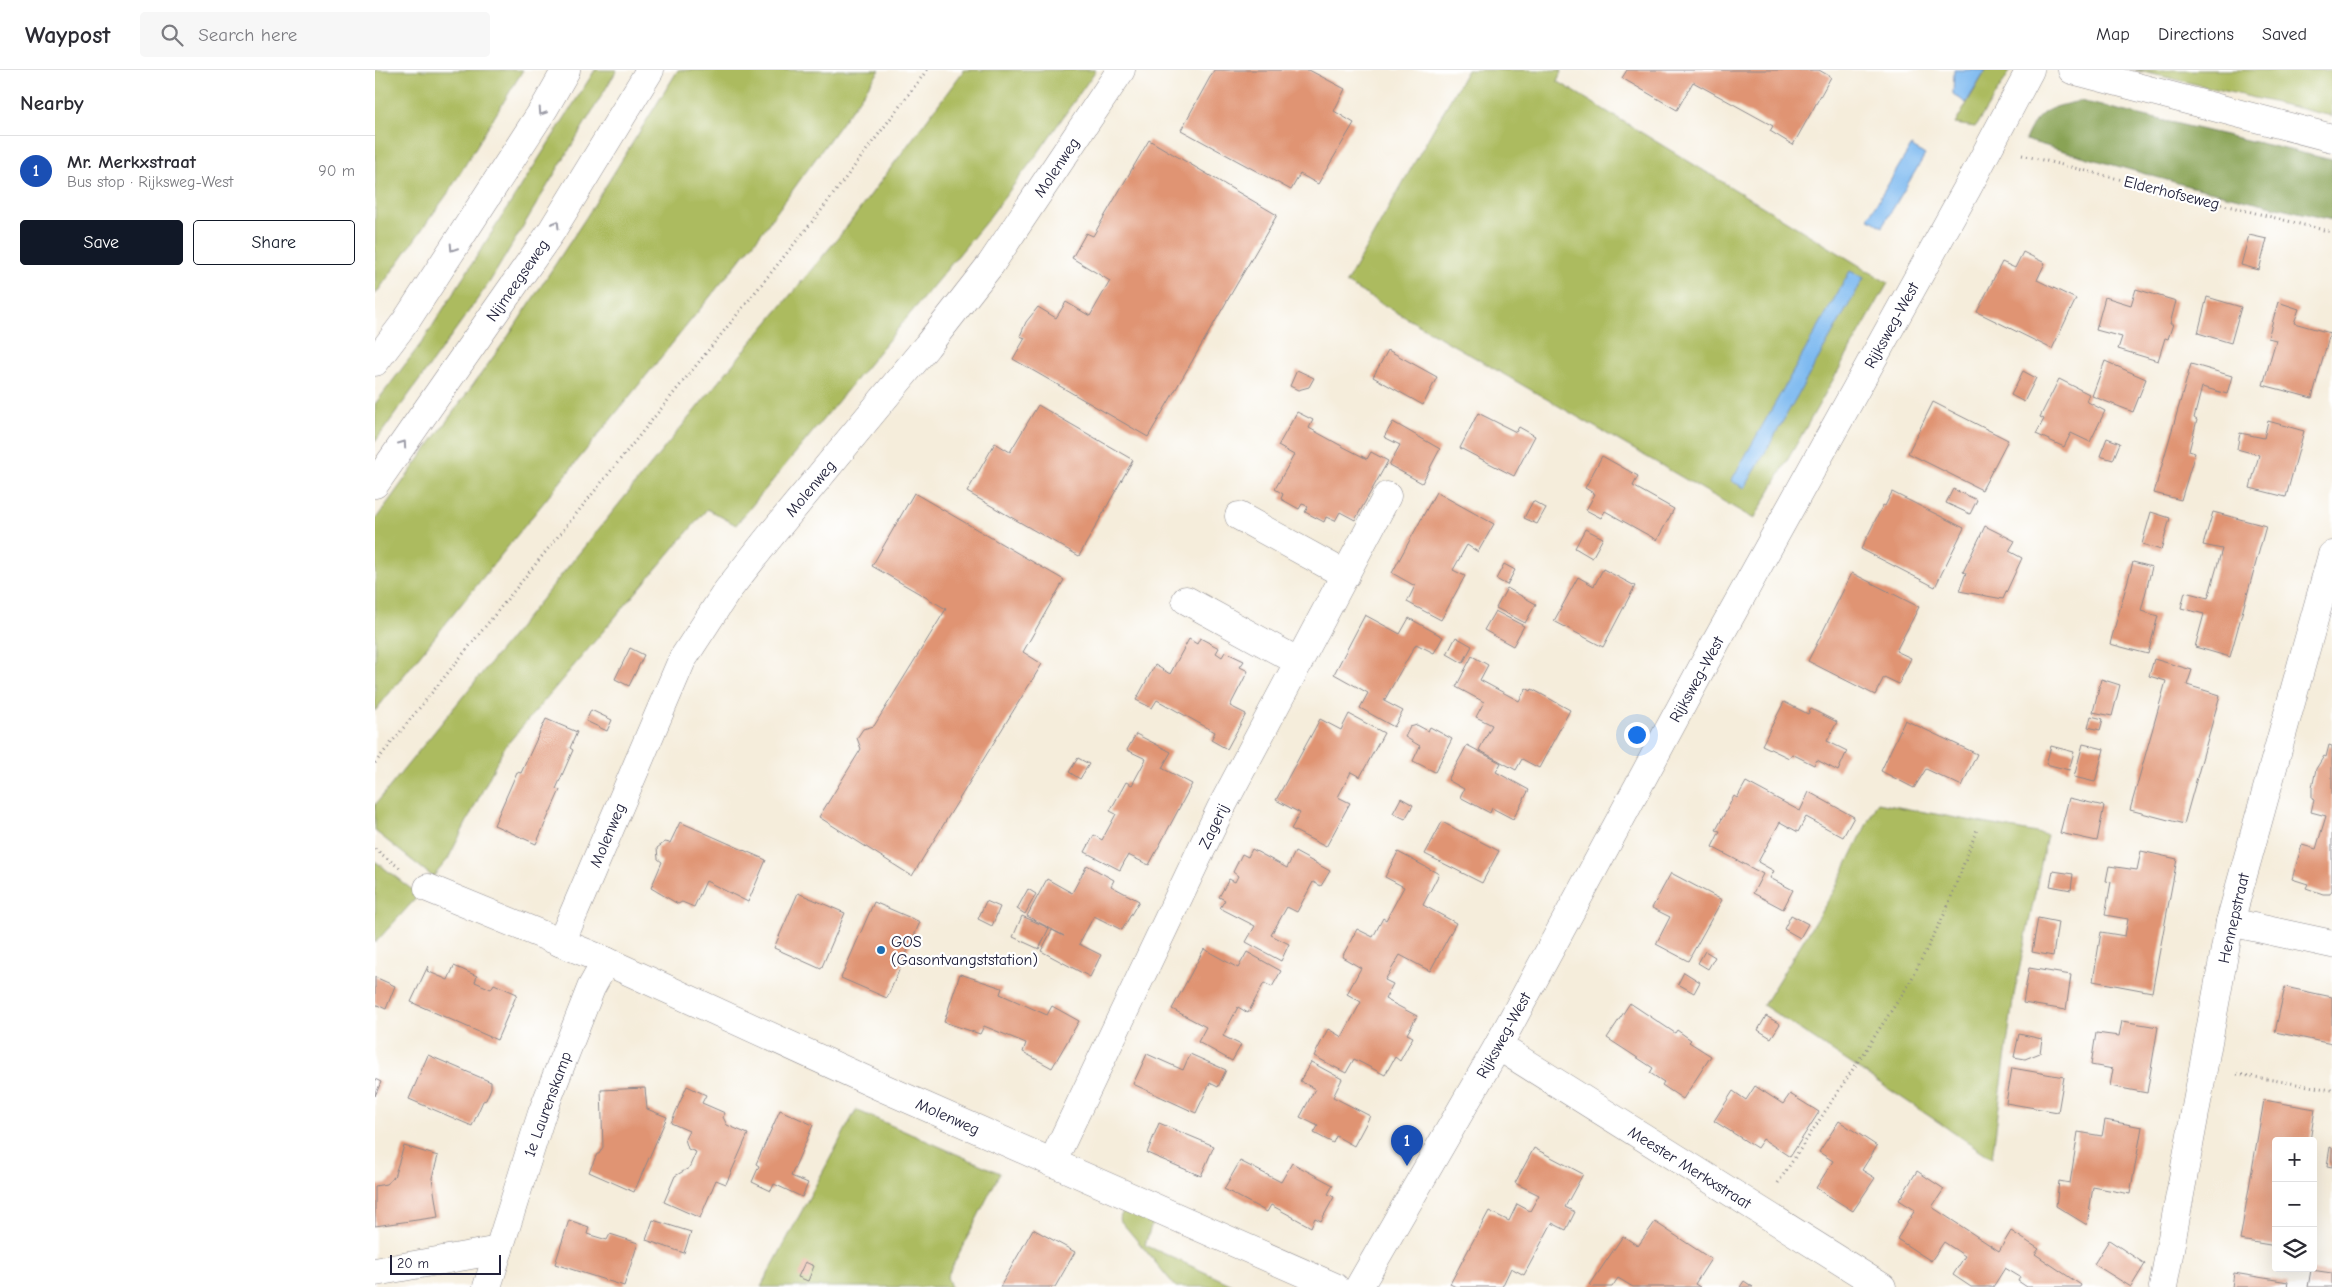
<!DOCTYPE html>
<meta charset="utf-8">
<style>
:root{--surface:#fff;--page:#f7f7f7;--text:#2b2b33;--muted:#7c7c81;--line:#e1e1e2;--accent:#111827}
body{margin:0;font-family:"Comic Neue",sans-serif;background:var(--page);color:var(--text)}
.controls{position:absolute;right:15px;bottom:15px;display:grid;overflow:hidden;border-radius:5px;box-shadow:0 5px 20px #0002}
.controls button{width:45px;height:45px;display:grid;place-items:center;padding:0;border:0;border-bottom:1px solid var(--line);background:var(--surface);color:var(--text);font:25px sans-serif}
.scale{position:absolute;left:15px;bottom:12px;width:111px;box-sizing:border-box;padding-left:5px;border:2px solid #22223b;border-top:0;font-size:14px;line-height:18px;white-space:nowrap;color:#22223b;-webkit-text-stroke:4px #fff;paint-order:stroke}
.you{position:absolute;left:1261px;top:664px;width:18px;height:18px;margin:-12px;border:4px solid #fff;border-radius:50%;background:#1a73e8;box-shadow:0 0 0 8px #1a73e833}
.badge{display:grid;place-items:center;width:32px;height:32px;border-radius:50%;background:var(--accent);color:#fff;font-size:16px;font-weight:700}
.pin{position:absolute;translate:-50% -41px;filter:drop-shadow(0 1px 2px #0008)}
.pin::after{content:'';position:absolute;top:26px;width:18px;height:15px;background:inherit;clip-path:polygon(0 0,100% 0,50% 100%)}
.list{margin:0;padding:0;list-style:none}
h2{display:flex;justify-content:space-between;align-items:center;height:65px;margin:0;padding:0 20px;font-size:21px}
h2 small{font-size:16px;font-weight:400;color:var(--muted)}
.list li{display:grid;grid-template-columns:32px 1fr auto;gap:15px;align-items:center;box-sizing:border-box;height:70px;padding:0 20px;border-top:1px solid var(--line)}
.list b{display:block;font-size:19px;white-space:nowrap}
.list p{margin:0;font-size:16px;white-space:nowrap;color:var(--muted)}
.list em{font-size:16px;font-style:normal;color:var(--muted)}
.actions{display:flex;gap:10px;padding:15px 20px}
.actions a{flex:1;padding:11px 0;border:1px solid var(--accent);border-radius:5px;text-align:center;font-size:18px;color:var(--accent)}
.actions .main{background:var(--accent);color:#fff}
.icon{flex:none;width:28px;height:28px;fill:none;stroke:currentColor;stroke-width:2;stroke-linecap:round;stroke-linejoin:round}
.map{position:relative;flex:none;width:1957px;height:1217px;overflow:hidden}
header{display:flex;align-items:center;gap:30px;box-sizing:border-box;height:70px;padding:0 25px;background:var(--surface);border-bottom:1px solid var(--line)}
header strong{font-size:24px}
nav{display:flex;gap:28px;margin-inline-start:auto;font-size:18px}
.search{width:350px;height:45px;background:var(--page);display:flex;align-items:center;gap:12px;box-sizing:border-box;padding:0 18px;border-radius:5px;color:var(--muted);font-size:19px}
main{display:flex}
aside{flex:1;background:var(--surface)}
.map>svg:first-child{display:block}
.green{fill:#acbb5e;stroke:#676e4c}
.forest{fill:#89a355;stroke:#566248}
.water{fill:#7db9f0;stroke:#506e96}
.building{fill:#e09473}
.lines{fill:none;stroke-linecap:round;stroke-linejoin:round}
.minor-casing{stroke:#8c888b;stroke-width:29}
.highway-casing{stroke:#8c888b;stroke-width:29}
.path{stroke:#8c888b;stroke-width:3;stroke-dasharray:1 4;stroke-linecap:butt}
.minor{stroke:#fff;stroke-width:28}
.highway{stroke:#fff;stroke-width:28}
.oneway{stroke:#9c9ca7}
.poi-dot{fill:#1f6fb2;stroke:#fff;stroke-width:2}
.labels{text-anchor:middle;stroke-width:4.5;stroke-linejoin:round;paint-order:stroke}
.street-label{font-size:16px;fill:#22223b;stroke:#fff}
.poi-label{font-size:16px;fill:#22223b;stroke:#fff;text-anchor:start}
</style>
<header>
<strong>Waypost</strong>
<div class="search"><svg class="icon" aria-label="search" viewBox="0 0 24 24"><circle cx="10" cy="10" r="6"/><path d="M15 15l6 6"/></svg>Search here</div>
<nav><a>Map</a><a>Directions</a><a>Saved</a></nav>
</header>
<main>
<aside>
<h2>Nearby<small></small></h2>
<ul class="list">
<li><span class="badge" style="background:#1a4fb4">1</span><div><b>Mr. Merkxstraat</b><p>Bus stop · Rijksweg-West</p></div><em>90 m</em></li>
</ul>
<div class="actions"><a class="main">Save</a><a>Share</a></div>
</aside>
<div class="map">
<svg width="1957" height="1217" viewBox="0 0 1957 1217">
<rect width="100%" height="100%" fill="#fff"/>
<filter id="ink" filterUnits="userSpaceOnUse"><feTurbulence type="fractalNoise" baseFrequency=".02" numOctaves="2"/><feDisplacementMap in="SourceGraphic" scale="10" xChannelSelector="R" yChannelSelector="G"/><feConvolveMatrix kernelMatrix="1 2 1 2 8 2 1 2 1" color-interpolation-filters="sRGB"/></filter>
<filter id="wash" filterUnits="userSpaceOnUse"><feTurbulence type="fractalNoise" baseFrequency=".0096" numOctaves="4" result="noise"/><feDisplacementMap in="SourceGraphic" scale="20" xChannelSelector="R" yChannelSelector="G"/><feGaussianBlur stdDeviation="1.12" result="paint"/><feColorMatrix in="noise" values="0 0 0 0 0 0 0 0 0 0 0 0 0 0 0 0 0 1.4 0 .05"/><feComposite in="paint" operator="in"/></filter>
<g filter="url(#wash)">
<rect width="100%" height="100%" fill="#f5eddb"/>
<g class="green">
<path d="M0 0H148L73 123 0 225Z"/>
<path d="M220 0H242L114 213 0 372V334L48 271Z"/>
<path d="M303 0H505L385 165 0 641V450L132 268 212 146Z"/>
<path d="M589 0H721L663 83 610 153 361 455 332 439 129 678 73 789 58 807 0 761V735L329 329 467 163Z"/>
<path d="M1092 0H1187L1182 11 1513 213 1379 449 971 213Z"/>
<path d="M1611 0H1636L1600 57 1580 54Z"/>
<path d="M1760 0H1957V46Z"/>
<path d="M1502 733 1672 765 1638 930 1617 1088 1388 935 1459 821Z"/>
<path d="M0 791 44 825 0 873Z"/>
<path d="M481 1040 625 1103 572 1207 576 1217H386Z"/>
<path d="M750 1138 778 1150 770 1175 862 1217H801L744 1149Z"/>
</g>
<path class="forest" d="M1705 31 1957 90V150L1813 116 1650 70C1663 39 1674 38 1705 31Z"/>
<g class="water">
<path d="M1579 0H1611L1591 33 1578 24Z"/>
<path d="M1536 76 1550 85 1507 157 1493 148Z"/>
<path d="M1475 201 1489 208 1370 418 1356 411Z"/>
</g>
<g id="blocks">
<g class="building">
<path d="M839 0H934L970 19 959 41 979 53 943 114 925 104 916 120 806 60Z"/>
<path d="M1252 0H1444L1456 7 1418 75 1395 61 1398 56 1318 12 1302 40 1247 8Z"/>
<path d="M774 70 902 145 773 367 638 289 650 268 645 266 651 252 663 237 681 248 691 232 715 246 735 211 697 188 711 163 718 166Z"/>
<path d="M1874 165 1892 169 1884 200 1866 195Z"/>
<path d="M1648 182 1670 193 1662 210 1701 229 1677 279 1602 242 1627 192 1640 198Z"/>
<path d="M1761 219 1801 231 1795 254H1798L1793 269 1790 268 1783 291 1743 279 1747 267 1721 260 1730 227 1756 235Z"/>
<path d="M1832 227 1866 237 1856 273 1823 263Z"/>
<path d="M1903 232 1924 239 1919 253 1955 263 1937 328 1888 315 1901 270 1893 268Z"/>
<path d="M1013 280 1062 307 1048 335 998 307Z"/>
<path d="M1730 291 1771 309 1758 342 1717 326Z"/>
<path d="M1816 294 1857 306 1852 324 1827 317 1819 348 1822 350 1814 381 1820 383 1806 430 1779 423Z"/>
<path d="M922 300 939 308 934 317 923 320 915 316Z"/>
<path d="M1648 301 1661 308 1649 332 1636 325Z"/>
<path d="M1684 309 1714 324 1711 331 1730 341 1715 372 1696 363 1689 377 1661 364 1669 349 1665 347Z"/>
<path d="M1558 332 1633 370 1607 420 1533 383Z"/>
<path d="M663 335 758 390 704 486 592 422 620 373 635 382Z"/>
<path d="M922 342 938 350 934 358 963 374 992 389 996 382 1013 391 980 450 965 442 960 451 951 447 949 452 930 442 933 437 930 435 927 434 924 439 906 429 908 424 900 419 919 385 903 376Z"/>
<path d="M1103 343 1141 362 1144 357 1160 366 1139 406 1085 378Z"/>
<path d="M1893 351 1929 361 1911 427 1875 418 1884 385 1862 379 1865 363 1889 368Z"/>
<path d="M1018 352 1065 379 1047 413 1014 395 1025 375 1009 367Z"/>
<path d="M1732 368 1745 373 1738 390 1725 386Z"/>
<path d="M1227 386 1263 406 1258 416 1299 439 1282 470 1230 441 1226 448 1211 440 1220 424 1210 418Z"/>
<path d="M1578 419 1602 430 1595 444 1571 433Z"/>
<path d="M1061 422 1119 454 1103 482 1092 475 1078 500 1090 506 1066 550 1032 532 1040 516 1017 503Z"/>
<path d="M1517 422 1589 458 1560 517 1486 479 1508 435 1510 436Z"/>
<path d="M539 423 689 510 648 582 667 594 537 806 444 747 486 679 482 668 488 659 499 656 571 539 497 496Z"/>
<path d="M1158 431 1171 438 1162 454 1149 448Z"/>
<path d="M1776 442 1795 448 1786 480 1767 474Z"/>
<path d="M1838 442 1891 456 1855 587 1820 577 1829 544 1806 538 1810 522 1833 528 1847 479 1828 475Z"/>
<path d="M1610 456 1640 471 1634 481 1647 488 1628 529 1584 521 1591 503 1588 502Z"/>
<path d="M1210 459 1228 468 1217 488 1200 478Z"/>
<path d="M1758 492 1777 497 1766 541 1783 546 1773 584 1735 574Z"/>
<path d="M1129 494 1140 500 1132 515 1121 509Z"/>
<path d="M1228 499 1260 516 1228 577 1179 551 1203 507 1219 516Z"/>
<path d="M1477 503 1544 537 1521 581 1536 588 1524 614 1509 607 1500 625 1433 591Z"/>
<path d="M1132 518 1161 534 1150 553 1121 538Z"/>
<path d="M1120 541 1149 556 1138 576 1109 560Z"/>
<path d="M990 545 1025 564 1034 548 1068 567 1059 583 1041 574 1025 602 1009 631 1028 641 1019 657 985 638 993 623 959 604Z"/>
<path d="M1081 567 1097 576 1088 593 1072 584Z"/>
<path d="M825 568 844 578 841 583 847 587 850 582 869 591 865 597 873 601 855 636 871 644 852 679 836 670 840 662 782 630 777 638 761 630 780 595 795 604 814 569 822 574Z"/>
<path d="M255 578 269 585 254 616 240 609Z"/>
<path d="M1097 586 1113 595 1105 610 1144 631 1151 618 1156 621 1157 619 1195 640 1164 698 1147 689 1141 700 1104 680 1117 655 1101 647 1109 632 1081 617Z"/>
<path d="M1779 589 1817 600 1812 615 1845 625 1809 754 1755 740 1791 611 1774 606Z"/>
<path d="M1726 609 1745 615 1737 646 1718 642Z"/>
<path d="M1409 632 1433 644 1436 639 1462 652 1452 671 1472 681 1463 701 1442 690 1439 695 1417 684 1414 688 1387 675Z"/>
<path d="M216 640 237 650 232 661 211 651Z"/>
<path d="M974 644 1009 663 985 707 976 702 963 727 975 733 951 777 916 759 925 743 901 730 945 649 966 660Z"/>
<path d="M1716 646 1728 649 1725 660 1713 657Z"/>
<path d="M171 649 202 662 195 678 198 680 181 719 185 720 161 774 119 755 142 702 146 703Z"/>
<path d="M1530 650 1602 684 1587 716 1551 699 1539 718 1506 701Z"/>
<path d="M1042 655 1053 661 1055 657 1077 669 1060 702 1038 691 1045 676 1030 667 1035 657Z"/>
<path d="M761 664 796 682 787 698 817 714 774 795 753 785 745 800 710 782 719 765 727 770 741 744 735 741 751 712 757 715 771 689 752 680Z"/>
<path d="M1708 674 1729 679 1720 712 1699 707Z"/>
<path d="M1092 675 1126 693 1121 702 1154 720 1138 749 1117 738 1115 743 1085 727 1089 719 1073 710Z"/>
<path d="M1954 675 1957 676V820L1955 824H1948L1931 818 1933 814 1917 809 1927 775 1941 779 1951 746 1936 742 1939 730 1937 729V718L1941 699 1949 686 1951 687Z"/>
<path d="M1676 676 1699 682 1694 700 1671 694Z"/>
<path d="M703 688 714 694 705 709 694 702Z"/>
<path d="M1371 712 1425 741 1434 722 1479 747 1468 767 1431 747 1423 762 1405 752 1383 792 1399 801 1395 808 1418 820 1408 839 1378 823 1388 804 1337 777 1345 761 1341 760 1359 726 1362 728Z"/>
<path d="M1026 728 1038 735 1030 749 1018 743Z"/>
<path d="M1694 728 1729 736 1722 771 1685 763Z"/>
<path d="M305 752 391 790 373 832 331 811 319 837 307 832 303 834 276 818 287 792 283 789 282 778 290 772 295 773Z"/>
<path d="M1067 752 1124 781 1107 813 1050 784Z"/>
<path d="M877 779 912 798 920 782 955 801 946 816 938 812 922 842 912 837 896 865 914 874 906 891 871 872 880 856 845 838 850 830 844 827 854 809 860 812 863 806 858 802 867 784 873 787Z"/>
<path d="M1766 781 1802 789 1777 922 1718 911 1726 862 1750 866 1753 849 1730 845 1736 812 1731 811 1734 796 1762 800Z"/>
<path d="M1023 782 1064 804 1048 835 1081 853 1055 901 1025 885 1010 910 1018 914 1010 929 1042 946 1032 964 1038 967 1025 991 1020 987 1010 1005 979 989 971 1003 939 986 953 959 967 967 986 932 972 924 986 898 967 887 982 859 998 867 1008 848 1011 850 1029 817 1010 807Z"/>
<path d="M712 795 739 810 736 816 764 831 747 860 719 846 704 874 726 885 715 907 666 881 677 860 689 866 652 846 672 809 697 823Z"/>
<path d="M1678 801 1698 804 1696 820 1675 816Z"/>
<path d="M1296 803 1347 830 1313 891 1281 874 1295 847 1277 838Z"/>
<path d="M653 819 661 824 650 844 642 839Z"/>
<path d="M423 823 470 843 446 899 399 878Z"/>
<path d="M611 831 625 837 617 856 603 849Z"/>
<path d="M499 832 545 852 512 928 466 908Z"/>
<path d="M1416 845 1433 854 1425 868 1409 859Z"/>
<path d="M647 846 674 858 664 879 638 867Z"/>
<path d="M1663 848 1683 852 1678 886 1657 882Z"/>
<path d="M829 879 863 898 872 882 906 901 897 917 889 913 873 943 863 937 848 966 866 975 857 991 823 972 831 957 797 939Z"/>
<path d="M1330 881 1340 887 1333 899 1323 893Z"/>
<path d="M53 896 54 897 52 901 73 910 79 896 102 906 100 912 116 919 119 914 142 924 122 970 36 932Z"/>
<path d="M1654 898 1696 905 1691 940 1648 933Z"/>
<path d="M1309 902 1325 912 1319 923 1303 914Z"/>
<path d="M585 904 627 918 625 924 672 945 677 936 704 951 677 998 648 982 651 973 609 956 605 964 569 952Z"/>
<path d="M0 907 20 916 11 939 0 934Z"/>
<path d="M1910 917 1957 927V974L1900 962Z"/>
<path d="M1255 933 1300 963 1302 960 1316 970 1314 972 1336 986 1308 1029 1287 1015 1289 1012 1275 1003 1278 998 1232 968Z"/>
<path d="M1391 946 1405 954 1396 968 1383 960Z"/>
<path d="M1747 951 1783 957 1772 1023 1735 1016 1738 999 1716 995 1721 963 1744 966Z"/>
<path d="M1644 964 1667 969 1665 983 1650 989 1639 987Z"/>
<path d="M772 984 808 1000 815 984 851 1000 843 1017 835 1013 821 1043 758 1014Z"/>
<path d="M53 985 116 1012V1018L111 1030 108 1031 97 1056 34 1029Z"/>
<path d="M936 992 967 1009 958 1027 995 1046 979 1076 961 1066 958 1073 939 1063 943 1056 925 1047 940 1019 925 1011Z"/>
<path d="M1637 998 1689 1007 1683 1042 1631 1033Z"/>
<path d="M0 1009 6 1012 0 1026Z"/>
<path d="M312 1016 331 1025 327 1033 350 1043 348 1047 352 1055 373 1064 351 1114 341 1110 325 1148 289 1132 300 1106 314 1098 321 1082 313 1079 310 1069 314 1061 296 1053Z"/>
<path d="M1380 1016 1408 1034 1415 1024 1444 1042 1415 1087 1388 1069 1382 1078 1339 1051 1358 1021 1371 1030Z"/>
<path d="M270 1018 272 1039 292 1047 259 1122 214 1102 222 1084H224L228 1077 226 1020Z"/>
<path d="M1889 1030 1940 1039 1935 1071H1901V1176L1865 1170Z"/>
<path d="M405 1040 438 1055 416 1106 433 1113 427 1127 399 1114 396 1121 377 1112 384 1096 381 1094Z"/>
<path d="M1730 1050 1767 1057 1755 1124 1718 1117 1712 1155 1681 1136 1684 1111 1695 1113 1703 1062 1727 1066Z"/>
<path d="M1464 1051 1502 1076 1487 1100 1500 1108 1478 1141 1441 1118 1458 1091 1444 1082Z"/>
<path d="M784 1053 839 1076 826 1106 772 1083Z"/>
<path d="M29 1076 63 1086 57 1108 63 1147 0 1156V1116L11 1114 19 1107Z"/>
<path d="M1955 1077 1957 1078V1097L1952 1096Z"/>
<path d="M1159 1078 1208 1104 1190 1137 1200 1142 1191 1160 1177 1153 1149 1205 1136 1198 1127 1217H1081L1075 1214 1114 1141 1134 1151 1142 1134 1155 1141 1164 1125 1140 1113Z"/>
<path d="M865 1091 906 1112 917 1093 958 1115 953 1124 959 1127 946 1151 940 1148 936 1157 896 1135 892 1142 849 1119Z"/>
<path d="M1542 1101 1569 1119 1557 1137 1624 1181 1636 1161 1664 1179 1660 1184 1706 1215 1705 1217H1652L1643 1211 1645 1207 1630 1198 1618 1217H1596L1578 1205 1590 1186 1569 1172 1556 1191 1522 1169 1540 1140 1524 1130Z"/>
<path d="M194 1150 214 1157 212 1164 232 1170 235 1164 263 1173 249 1216 180 1194Z"/>
<path d="M278 1150 316 1162 309 1183 271 1170Z"/>
<path d="M1280 1152 1336 1189 1320 1214 1325 1217H1258L1243 1208 1237 1217H1218L1215 1215 1248 1166 1263 1176Z"/>
<path d="M658 1159 700 1182 680 1217H625Z"/>
<path d="M1734 1170 1770 1194 1756 1217 1719 1194Z"/>
<path d="M430 1192 439 1196 433 1211 423 1207Z"/>
<path d="M1936 1200 1957 1203V1217H1933Z"/>
<path d="M1859 1203 1913 1212 1912 1217H1857Z"/>
<path d="M1369 1211 1378 1217H1365Z"/>
</g>
</g>
</g>
<g filter="url(#ink)">
<use href="#blocks" fill-opacity="0" stroke="#8c888b" stroke-width="1"/>
<g class="lines">
<g class="minor-casing">
<g id="minor">
<path d="M1697 0 1957 68"/>
<path d="M864 446 971 505"/>
<path d="M811 530 924 592"/>
<path d="M53 818 231 891 504 1016 960 1217"/>
<path d="M1855 852 1957 874"/>
<path d="M186 873 307 590 352 521 392 470 552 276 616 194 746 0"/>
<path d="M1123 976 1507 1217"/>
<path d="M677 1093 846 738 1012 426"/>
<path d="M0 1202 124 1180"/>
<path d="M112 1217 167 1043 216 918 231 891"/>
<path d="M984 1217 1123 976 1341 572 1593 117 1655 0"/>
<path d="M1788 1217 1855 852 1957 485"/>
</g>
</g>
<g class="highway-casing">
<g id="highway">
<path d="M0 292 31 251 170 37 191 0"/>
<path d="M0 414 176 162 275 0"/>
</g>
</g>
<g class="path">
<path d="M1647 85 1957 162"/>
<path d="M0 693 445 142 552 0"/>
<path d="M0 779 26 799"/>
<path d="M1862 1004 1957 1020"/>
<path d="M1403 1113 1534 914 1570 843 1602 759"/>
</g>
<use href="#minor" class="minor"/>
<use href="#highway" class="highway"/>
</g>
<defs><path id="oneway-chevron" d="M-2-3.5L2.5 0L-2 3.5" fill="none" stroke-width="1.6" stroke-linecap="round" stroke-linejoin="round" transform="scale(1.25)"/></defs>
<g class="oneway">
<use href="#oneway-chevron" transform="translate(167 42) rotate(123)"/>
<use href="#oneway-chevron" transform="translate(181 154) rotate(-59)"/>
<use href="#oneway-chevron" transform="translate(78 178) rotate(123)"/>
<use href="#oneway-chevron" transform="translate(28 374) rotate(-55)"/>
</g>
</g>
<circle class="poi-dot" cx="506" cy="880" r="5"/>
<g class="labels">
<g class="street-label">
<text transform="translate(681 97) rotate(-56)" y="6">Molenweg</text>
<text transform="translate(1797 122) rotate(14)" y="6">Elderhofseweg</text>
<text transform="translate(142 210) rotate(-55)" y="6">Nijmeegseweg</text>
<text transform="translate(1516 255) rotate(-61)" y="6">Rijksweg-West</text>
<text transform="translate(435 418) rotate(-50)" y="6">Molenweg</text>
<text transform="translate(1321 609) rotate(-61)" y="6">Rijksweg-West</text>
<text transform="translate(838 756) rotate(-64)" y="6">Zagerij</text>
<text transform="translate(232 765) rotate(-67)" y="6">Molenweg</text>
<text transform="translate(1858 848) rotate(-77)" y="6">Hennepstraat</text>
<text transform="translate(1128 965) rotate(-61)" y="6">Rijksweg-West</text>
<text transform="translate(172 1034) rotate(-70)" y="6">1e Laurenskamp</text>
<text transform="translate(573 1046) rotate(24)" y="6">Molenweg</text>
<text transform="translate(1315 1097) rotate(32)" y="6">Meester Merkxstraat</text>
</g>
<g class="poi-label">
<text x="516" y="877">GOS<tspan x="516" dy="18">(Gasontvangststation)</tspan></text>
</g>
</g>
</svg>
<div class="controls">
<button>+</button>
<button>−</button>
<button><svg class="icon" aria-label="layers" viewBox="0 0 24 24"><path d="M12 4l9 5-9 5-9-5zM3 14l9 5 9-5"/></svg></button>
</div>
<div class="scale">20 m</div>
<div class="you"></div>
<div class="pin badge" style="left:1032px;top:1096px;background:#1a4fb4">1</div>
</div>
</main>
